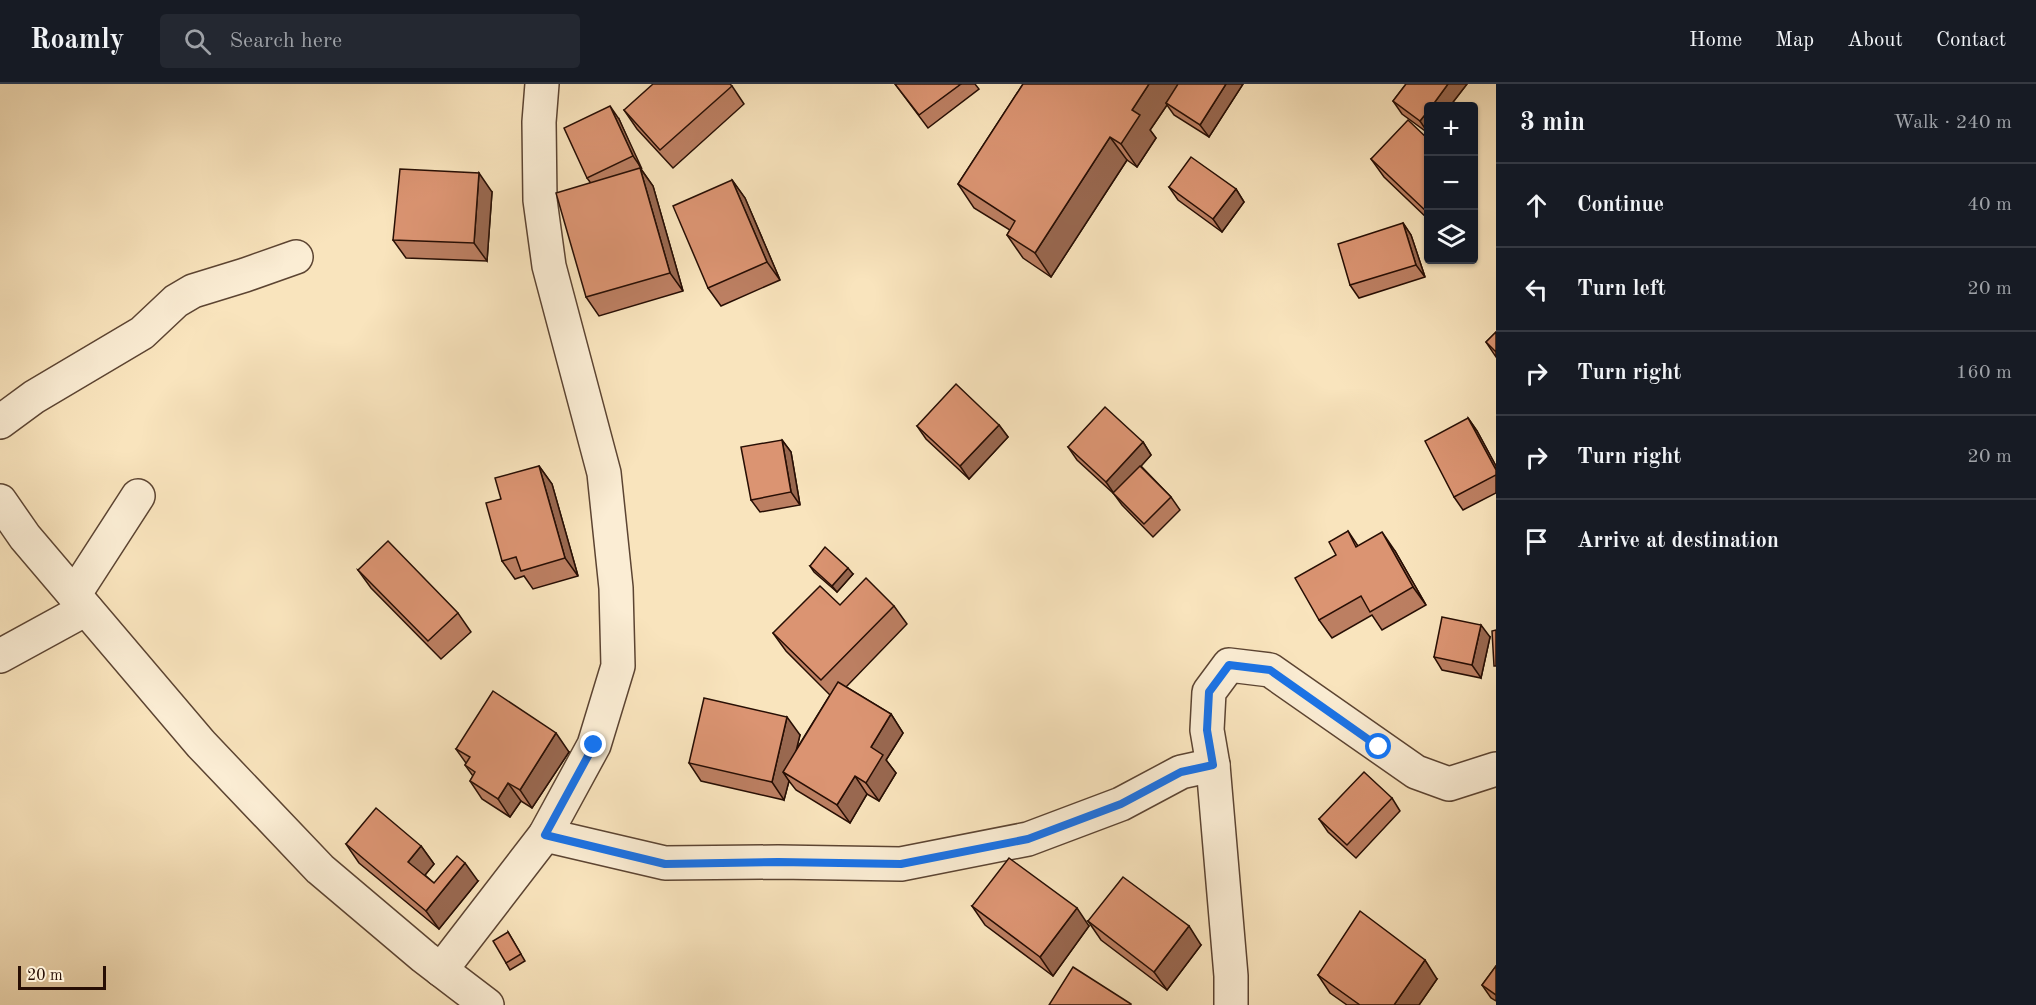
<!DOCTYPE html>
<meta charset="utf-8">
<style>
:root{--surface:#171b24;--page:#242831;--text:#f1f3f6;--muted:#9ea1a6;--line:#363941}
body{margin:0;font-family:"Old Standard TT",serif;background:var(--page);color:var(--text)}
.controls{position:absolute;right:18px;top:18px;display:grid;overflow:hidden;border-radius:6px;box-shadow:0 2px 4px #0004}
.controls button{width:54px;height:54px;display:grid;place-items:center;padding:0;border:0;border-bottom:2px solid var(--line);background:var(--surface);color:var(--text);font:30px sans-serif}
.scale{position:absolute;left:18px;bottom:15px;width:88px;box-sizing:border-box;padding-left:6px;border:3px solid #270e04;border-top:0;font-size:16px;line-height:21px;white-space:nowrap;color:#270e04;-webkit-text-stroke:4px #fbedd4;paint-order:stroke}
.stop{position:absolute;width:18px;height:18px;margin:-14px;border:4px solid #1a73e8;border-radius:50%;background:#fff}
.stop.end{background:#1a73e8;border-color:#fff;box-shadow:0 2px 6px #0008}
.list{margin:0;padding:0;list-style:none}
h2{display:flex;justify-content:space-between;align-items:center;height:78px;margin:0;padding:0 24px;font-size:26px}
h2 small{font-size:20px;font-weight:400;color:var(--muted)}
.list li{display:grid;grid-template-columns:39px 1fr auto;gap:18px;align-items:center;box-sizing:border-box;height:84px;padding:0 24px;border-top:2px solid var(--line)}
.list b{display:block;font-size:22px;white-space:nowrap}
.list em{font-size:20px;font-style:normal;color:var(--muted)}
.icon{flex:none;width:33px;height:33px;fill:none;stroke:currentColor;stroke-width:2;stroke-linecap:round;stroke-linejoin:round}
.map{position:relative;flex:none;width:1496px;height:921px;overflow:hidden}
header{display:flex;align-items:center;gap:36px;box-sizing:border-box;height:84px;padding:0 30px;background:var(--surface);border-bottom:2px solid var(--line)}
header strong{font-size:28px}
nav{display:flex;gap:33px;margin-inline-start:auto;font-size:21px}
.search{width:420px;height:54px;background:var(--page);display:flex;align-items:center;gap:15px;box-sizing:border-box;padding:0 21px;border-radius:6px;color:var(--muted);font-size:22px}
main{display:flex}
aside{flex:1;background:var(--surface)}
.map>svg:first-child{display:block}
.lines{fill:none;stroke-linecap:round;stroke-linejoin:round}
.minor-casing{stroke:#5c4432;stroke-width:36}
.minor{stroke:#fbedd4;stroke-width:33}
.wall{fill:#bc7f62;stroke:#270e04;stroke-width:1.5}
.shaded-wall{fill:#996850;stroke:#270e04;stroke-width:1.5}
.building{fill:#db9472;stroke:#270e04;stroke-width:1.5}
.route{stroke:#1a73e8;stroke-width:8}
</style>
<header>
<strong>Roamly</strong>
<div class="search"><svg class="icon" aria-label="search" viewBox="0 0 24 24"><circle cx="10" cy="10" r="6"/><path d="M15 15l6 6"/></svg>Search here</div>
<nav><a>Home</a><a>Map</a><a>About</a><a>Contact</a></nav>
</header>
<main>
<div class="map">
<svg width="1496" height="921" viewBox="0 0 1496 921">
<rect width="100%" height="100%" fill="#f9e4bd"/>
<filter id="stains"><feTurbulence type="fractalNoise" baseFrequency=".00333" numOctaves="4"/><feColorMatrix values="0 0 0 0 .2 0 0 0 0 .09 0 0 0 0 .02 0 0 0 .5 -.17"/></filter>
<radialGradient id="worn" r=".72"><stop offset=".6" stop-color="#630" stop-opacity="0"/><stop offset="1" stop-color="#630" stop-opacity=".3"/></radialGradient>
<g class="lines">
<g class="minor-casing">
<g id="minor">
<path d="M0 338 34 313 142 249 176 217 193 207 245 191 296 173"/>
<path d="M0 417 25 453 201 660 320 785 424 873 487 921"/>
<path d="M74 511 138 412"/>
<path d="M0 572 86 525"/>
<path d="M545 751 665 779 778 778 901 780 1028 755 1121 720 1181 688 1213 681"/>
<path d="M441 886 545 751 594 661 618 582 616 504 604 389 549 182 540 116 539 38 542 0"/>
<path d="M1231 921V892L1213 681 1207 646 1209 608 1229 581 1270 586 1416 688 1449 700 1496 685"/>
</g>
</g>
<use href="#minor" class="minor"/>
</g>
<g class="wall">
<path d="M895 0H975L979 5 928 44Z"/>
<path d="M1023 0H1243L1209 53 1174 31 1167 21 1150 46 1156 54 1137 83 1127 76 1051 193 1023 174 1007 151 1010 146 974 124 958 100Z"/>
<path d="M1406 0H1467L1450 22H1428V49L1402 30 1393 17Z"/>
<path d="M732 2 744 20 673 84 637 45 624 26Z"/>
<path d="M619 35 641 85 653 102 683 207 599 232 586 213 590 98 587 94Z"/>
<path d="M1428 55V135L1384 93 1371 75Z"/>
<path d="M732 96 745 114 780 196 721 222 708 204Z"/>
<path d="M1169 103 1236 105 1244 118 1222 148 1178 116Z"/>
<path d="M492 108 487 177 406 174 393 156Z"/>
<path d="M1403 139 1411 151 1425 193 1359 214 1350 201Z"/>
<path d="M1496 248V273L1486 258Z"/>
<path d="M1468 334 1477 347 1496 382V409L1463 426 1454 413Z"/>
<path d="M999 341 1008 353 969 395 926 355 917 342Z"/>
<path d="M782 356 791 368 800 421 760 428 751 416Z"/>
<path d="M1143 358 1151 371 1141 382 1171 413 1180 426 1153 453 1122 421 1114 410 1077 376 1068 363Z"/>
<path d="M539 382 552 400 578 492 533 505 524 492 515 495 502 477 501 415Z"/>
<path d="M1348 447 1358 462 1395 467 1426 521 1382 546 1372 531 1332 554 1319 536 1336 471Z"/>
<path d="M810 482 853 490 837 508 814 488Z"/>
<path d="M358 486 458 529 471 548 441 575 371 504Z"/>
<path d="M840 521 894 522 907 540 846 603 891 630 903 649 886 676 896 689 879 717 867 710 850 739 796 706 789 697 784 716 701 697 689 679 800 651 796 666 830 611 786 567 773 549Z"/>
<path d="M1490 553 1481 594 1442 586 1434 573Z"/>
<path d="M456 665 569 668 532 724 521 717 510 733 482 715 470 697 473 692 465 681 466 679Z"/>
<path d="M1392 714 1400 727 1356 774 1328 748 1319 735Z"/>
<path d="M346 760 421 762 434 780 425 791 434 799 478 797 439 845 359 779Z"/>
<path d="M972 822 1089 842 1053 892 985 841Z"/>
<path d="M1088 837 1201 861 1167 906 1101 856Z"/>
<path d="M508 848 525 877 510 886 506 879Z"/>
<path d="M1496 882V917L1491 914 1482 901Z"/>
<path d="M1318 891 1437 895 1419 921H1347L1330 909Z"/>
</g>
<g class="shaded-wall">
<path d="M1149 0H1180L1166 19 1167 21 1150 46 1156 54 1137 83 1121 60 1132 26Z"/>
<path d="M1226 0H1243L1209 53 1200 41Z"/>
<path d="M1448 0H1467L1450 22H1432Z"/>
<path d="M610 22 619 35 642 85 633 72Z"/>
<path d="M1428 27V49L1420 37Z"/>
<path d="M1110 53 1127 76 1051 193 1035 169Z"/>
<path d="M640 84 653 102 683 207 670 189Z"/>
<path d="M479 89 492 108 487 177 474 159Z"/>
<path d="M732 96 745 114 780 196 767 178Z"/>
<path d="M1236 105 1244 118 1222 148 1213 135Z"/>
<path d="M1403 139 1411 151 1425 193 1416 181Z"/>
<path d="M1468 334 1477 347 1496 382V386Z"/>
<path d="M999 341 1008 353 969 395 960 382Z"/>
<path d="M782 356 791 368 800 421 791 408Z"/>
<path d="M1143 358 1151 371 1115 411 1106 398Z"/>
<path d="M539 382 552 400 578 492 565 474Z"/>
<path d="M1382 448 1395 467 1426 521 1413 503Z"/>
<path d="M848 484 853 490 837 508 832 502Z"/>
<path d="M1481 541 1490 553 1481 594 1472 581Z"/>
<path d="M891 630 903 649 886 676 896 689 879 717 866 699 871 663Z"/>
<path d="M787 633 800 651 790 692 783 688 789 697 784 716 772 698Z"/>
<path d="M556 649 569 668 532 724 520 706Z"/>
<path d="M855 692 867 710 850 739 837 721Z"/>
<path d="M508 699 521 717 510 733 498 715Z"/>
<path d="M421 762 434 780 421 796 408 778Z"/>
<path d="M465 779 478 797 439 845 426 827Z"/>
<path d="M1077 824 1089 842 1053 892 1040 873Z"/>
<path d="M1189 842 1201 861 1167 906 1154 888Z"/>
<path d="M1425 876 1437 895 1419 921H1394Z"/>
</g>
<g class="building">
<path d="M653 0H730L732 2 660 66 624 26Z"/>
<path d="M895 0H961L919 31Z"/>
<path d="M1023 0H1149L1132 26 1140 31 1121 60 1110 53 1035 169 1007 151 1015 137 958 100Z"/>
<path d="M1178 0H1226L1200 41 1166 19Z"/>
<path d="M1406 0H1448L1432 22H1428V27L1420 37 1393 17Z"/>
<path d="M610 22 633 72 587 94 564 44Z"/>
<path d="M1408 36 1428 55V129L1371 75Z"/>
<path d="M1191 73 1236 105 1213 135 1169 103Z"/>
<path d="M640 84 670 189 586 213 556 109Z"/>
<path d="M400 85 479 89 474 159 393 156Z"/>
<path d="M732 96 767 178 708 204 673 122Z"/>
<path d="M1403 139 1416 181 1350 201 1338 160Z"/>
<path d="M1496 248V268L1486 258Z"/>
<path d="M956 300 999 341 960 382 917 342Z"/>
<path d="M1105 323 1143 358 1106 398 1068 363Z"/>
<path d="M1468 334 1496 386V391L1454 413 1425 357Z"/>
<path d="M782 356 791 408 751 416 741 363Z"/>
<path d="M539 382 565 474 521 487 516 473 502 477 486 419 501 415 495 394Z"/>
<path d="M1140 382 1171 413 1144 440 1113 409Z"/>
<path d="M1348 447 1356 463 1382 448 1413 503 1370 528 1361 512 1319 536 1295 494 1336 471 1329 458Z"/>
<path d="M388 457 458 529 428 557 358 486Z"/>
<path d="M825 463 848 484 832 502 810 482Z"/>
<path d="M866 494 894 522 821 596 773 549 820 502 840 521Z"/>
<path d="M1442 533 1481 541 1472 581 1434 573Z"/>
<path d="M1496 546V582H1494L1492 547Z"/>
<path d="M838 598 891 630 871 663 883 671 866 699 855 692 837 721 783 688Z"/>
<path d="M493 607 556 649 520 706 508 699 498 715 470 697 475 688 465 681 470 673 456 665Z"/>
<path d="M704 614 787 633 772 698 689 679Z"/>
<path d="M1364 688 1392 714 1347 761 1319 735Z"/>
<path d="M376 724 421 762 408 778 434 799 457 772 465 779 426 827 346 760Z"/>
<path d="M1009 774 1077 824 1040 873 972 822Z"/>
<path d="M1123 793 1189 842 1154 888 1088 837Z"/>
<path d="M1360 827 1425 876 1394 921H1360L1318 891Z"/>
<path d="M508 848 521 870 506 879 493 857Z"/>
<path d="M1496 882V911L1482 901Z"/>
<path d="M1073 883 1131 920V921H1049Z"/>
</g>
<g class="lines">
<path class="route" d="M594 661 545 751 665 780 778 778 901 780 1028 755 1121 720 1181 688 1213 681 1207 646 1209 608 1229 581 1270 586 1379 663"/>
</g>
<rect width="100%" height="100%" filter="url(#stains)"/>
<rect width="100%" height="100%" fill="url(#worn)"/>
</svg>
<div class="controls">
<button>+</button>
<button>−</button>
<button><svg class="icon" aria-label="layers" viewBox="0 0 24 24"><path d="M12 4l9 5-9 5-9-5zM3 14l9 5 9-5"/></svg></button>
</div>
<div class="scale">20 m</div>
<div class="stop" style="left:1379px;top:663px"></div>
<div class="stop end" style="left:594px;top:661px"></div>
</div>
<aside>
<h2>3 min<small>Walk · 240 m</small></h2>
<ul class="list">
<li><svg class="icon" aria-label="ahead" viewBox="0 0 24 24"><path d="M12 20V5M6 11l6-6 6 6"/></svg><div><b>Continue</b></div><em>40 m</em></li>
<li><svg class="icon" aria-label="left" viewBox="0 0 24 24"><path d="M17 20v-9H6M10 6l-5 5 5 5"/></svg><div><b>Turn left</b></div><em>20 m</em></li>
<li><svg class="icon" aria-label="right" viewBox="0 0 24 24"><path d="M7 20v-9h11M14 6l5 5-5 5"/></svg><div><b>Turn right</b></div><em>160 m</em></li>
<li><svg class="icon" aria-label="right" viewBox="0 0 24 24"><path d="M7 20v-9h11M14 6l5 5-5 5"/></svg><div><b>Turn right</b></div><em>20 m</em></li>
<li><svg class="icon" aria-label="arrive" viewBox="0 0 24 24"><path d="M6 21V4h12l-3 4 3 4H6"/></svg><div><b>Arrive at destination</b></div></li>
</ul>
</aside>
</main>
